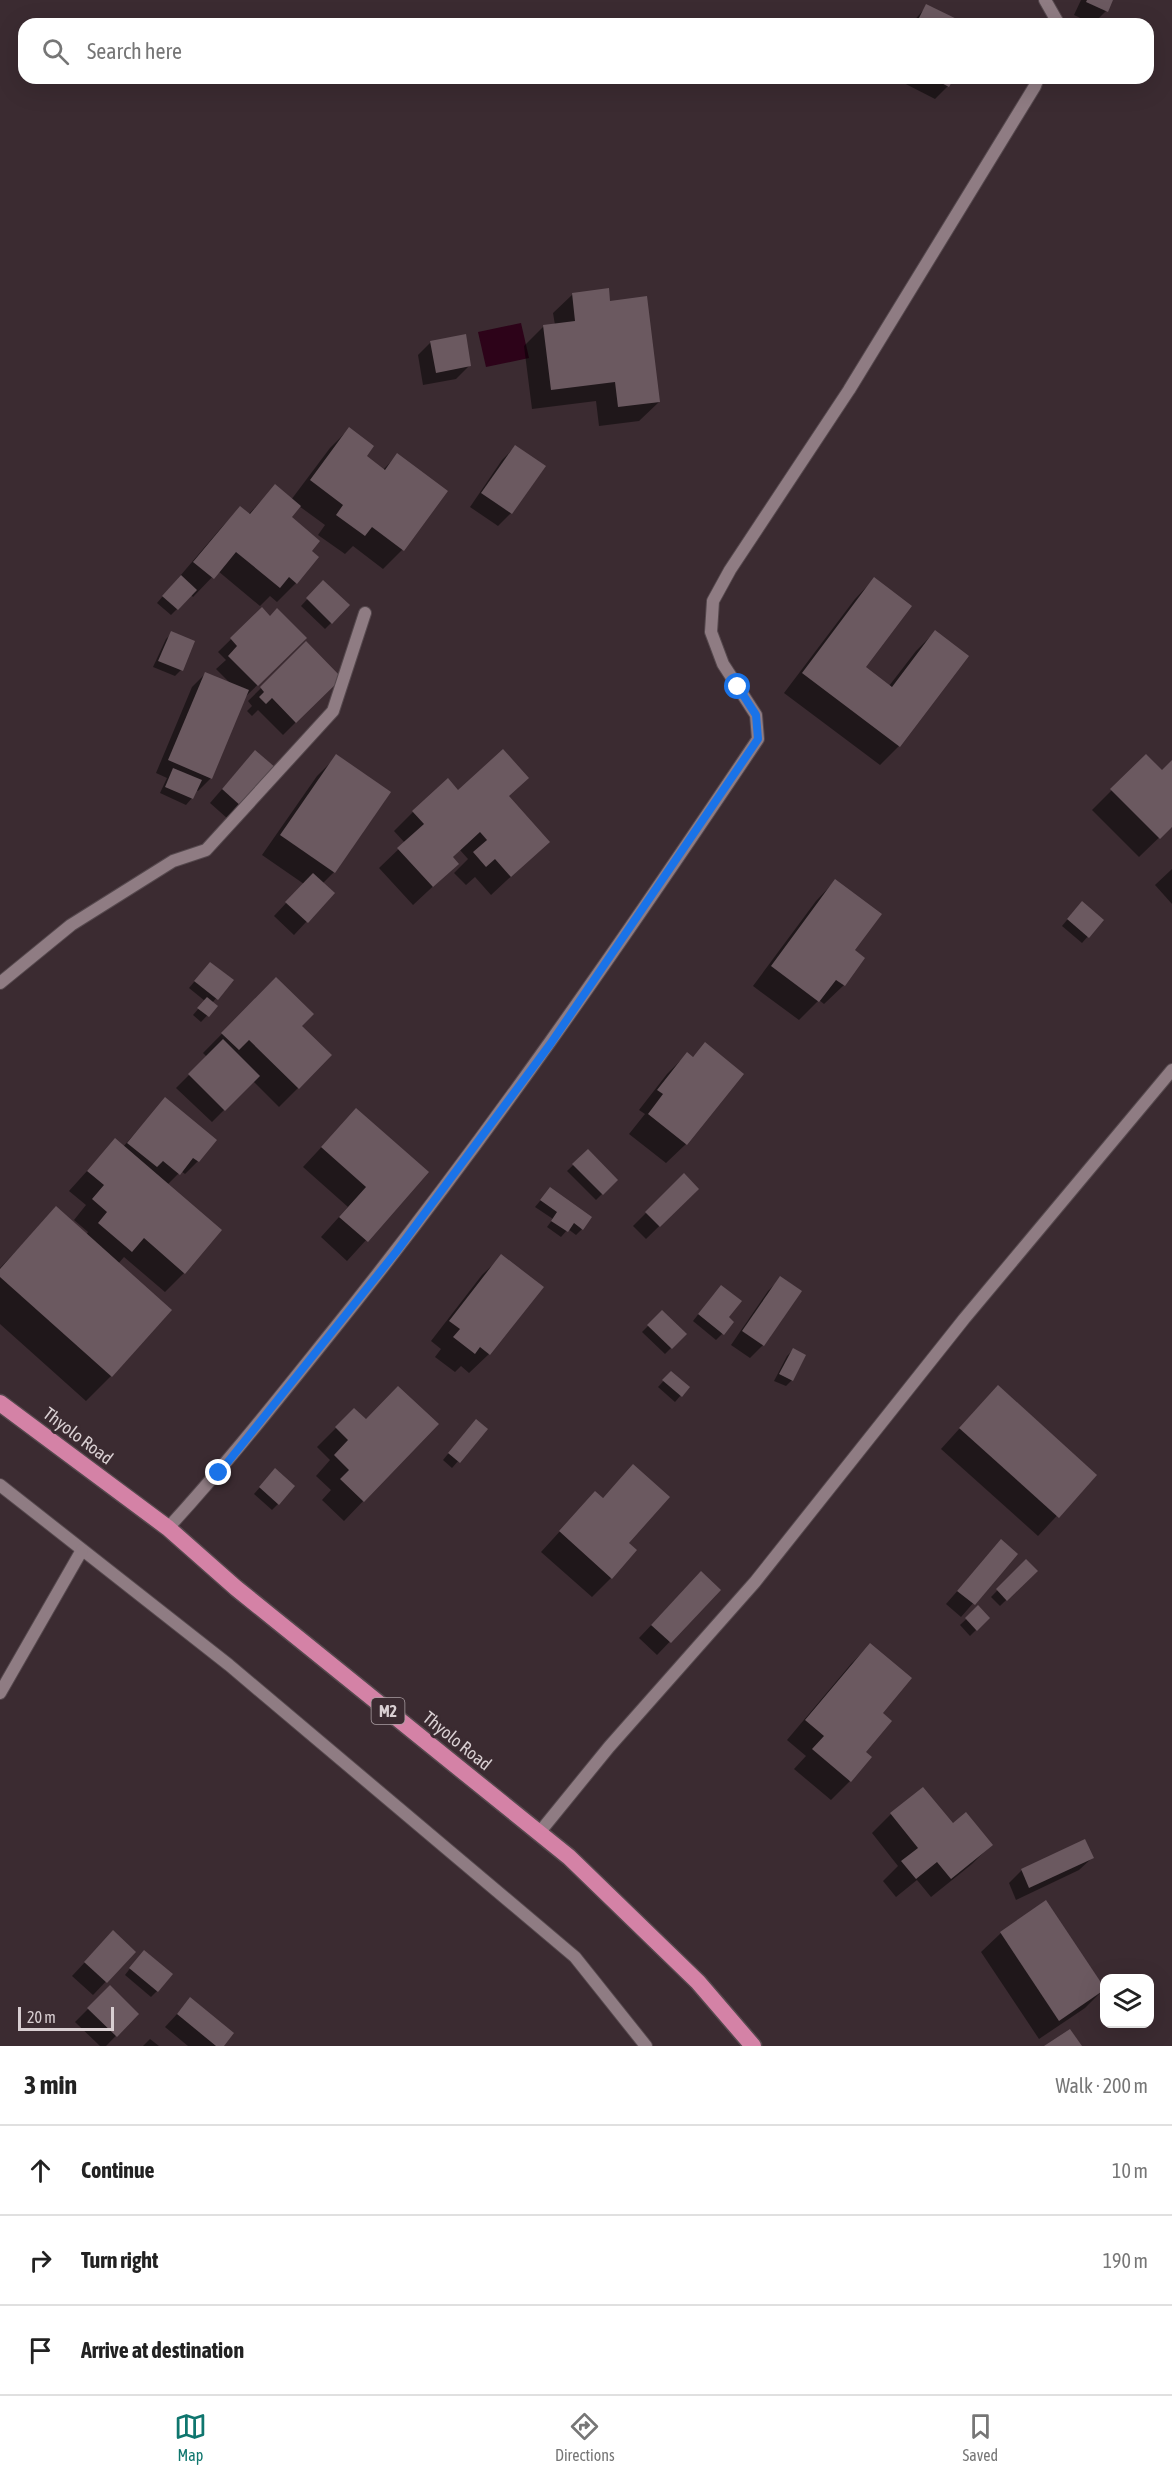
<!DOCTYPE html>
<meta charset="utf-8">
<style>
:root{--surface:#fff;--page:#f2f2f2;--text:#222;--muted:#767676;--line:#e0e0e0;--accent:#0f766e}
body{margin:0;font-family:"Asap Condensed",sans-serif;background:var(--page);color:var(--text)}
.controls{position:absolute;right:18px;bottom:18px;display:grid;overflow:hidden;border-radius:12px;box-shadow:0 6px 24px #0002}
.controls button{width:54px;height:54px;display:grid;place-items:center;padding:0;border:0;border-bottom:2px solid var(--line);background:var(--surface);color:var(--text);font:30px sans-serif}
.scale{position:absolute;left:18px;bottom:15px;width:96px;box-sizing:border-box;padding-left:6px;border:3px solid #d9cfd2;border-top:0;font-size:16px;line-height:21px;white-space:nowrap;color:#d9cfd2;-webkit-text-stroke:4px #3b2b31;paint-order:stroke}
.stop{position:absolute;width:18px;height:18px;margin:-14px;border:4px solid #1a73e8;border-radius:50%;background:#fff}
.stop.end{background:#1a73e8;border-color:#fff;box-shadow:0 2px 6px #0008}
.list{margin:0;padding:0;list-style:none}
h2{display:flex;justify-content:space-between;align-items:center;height:78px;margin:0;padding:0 24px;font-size:26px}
h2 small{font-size:20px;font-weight:400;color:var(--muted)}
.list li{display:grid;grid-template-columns:39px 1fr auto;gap:18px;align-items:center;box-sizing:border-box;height:90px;padding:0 24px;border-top:2px solid var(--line)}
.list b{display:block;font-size:22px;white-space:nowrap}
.list em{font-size:20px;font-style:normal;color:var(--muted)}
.icon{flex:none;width:33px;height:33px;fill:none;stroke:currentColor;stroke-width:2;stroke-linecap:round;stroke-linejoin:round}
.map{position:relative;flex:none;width:1172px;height:2046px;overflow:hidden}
.search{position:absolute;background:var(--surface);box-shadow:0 6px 24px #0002;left:18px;right:18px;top:18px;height:66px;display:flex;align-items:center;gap:15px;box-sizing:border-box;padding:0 21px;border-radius:18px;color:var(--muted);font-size:22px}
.sheet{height:348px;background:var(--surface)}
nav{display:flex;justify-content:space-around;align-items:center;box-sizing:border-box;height:84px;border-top:2px solid var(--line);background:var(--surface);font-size:16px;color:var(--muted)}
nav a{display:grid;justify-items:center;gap:3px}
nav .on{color:var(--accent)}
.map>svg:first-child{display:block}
.water{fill:#2d0319}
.shadow{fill:#0007}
.building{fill:#6b5960}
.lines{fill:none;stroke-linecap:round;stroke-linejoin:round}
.minor-casing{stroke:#55484d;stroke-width:14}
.trunk-casing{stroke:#55484d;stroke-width:19}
.minor{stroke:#8f7c83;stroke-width:12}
.trunk{stroke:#d482a6;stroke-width:16}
.route{stroke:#1a73e8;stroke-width:8}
.labels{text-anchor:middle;stroke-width:6;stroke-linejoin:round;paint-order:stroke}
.shield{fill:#3b2b31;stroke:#aa9ea2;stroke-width:1.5}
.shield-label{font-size:16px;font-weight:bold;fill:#d9cfd2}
.street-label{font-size:18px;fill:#d9cfd2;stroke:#3b2b31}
</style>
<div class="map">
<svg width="1172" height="2046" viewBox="0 0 1172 2046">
<rect width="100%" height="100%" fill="#3b2b31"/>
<path class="water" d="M521 323 529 358 486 367 478 332Z"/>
<g class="shadow">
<path d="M1081 0H1111L1106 11 1093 24 1074 15Z"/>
<path d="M927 6 963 24H911Z"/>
<path d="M894 78H952L948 86 935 99Z"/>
<path d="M573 294 609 303 659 402 639 421 599 426 596 401 532 409 524 346 543 327 555 325 553 313Z"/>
<path d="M431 342 469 366 456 379 423 385 418 355Z"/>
<path d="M349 429 365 457 383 470 397 455 402 550 383 569 353 546 345 554 318 535 325 525 299 506 290 517 310 552 296 583 277 602 270 596 260 606 218 571 193 597 191 595 171 615 157 603 221 528 240 508 248 515 275 486 291 500 330 448Z"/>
<path d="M515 447 543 466 511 513 498 526 470 507 502 460Z"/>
<path d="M874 579 864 668 889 686 916 651 935 632 899 746 880 765 784 693 855 599Z"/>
<path d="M323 582 348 606 325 629 301 606Z"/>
<path d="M262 609 270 618 305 639 244 698 211 778 198 791 196 790 192 798 186 805 160 793 167 778 156 773 192 687 205 674 231 684 216 669 226 660 218 652Z"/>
<path d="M172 633 181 670 175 676 153 667 166 639Z"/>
<path d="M306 644 340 678 283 735 258 710 252 716 247 711 252 706 248 701Z"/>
<path d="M337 756 389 793 334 872 323 883 333 893 294 935 274 916 304 884 262 855 317 776Z"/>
<path d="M1146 756 1162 772 1172 762V825L1139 857 1092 810Z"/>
<path d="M243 765 274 768 228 819 210 803Z"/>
<path d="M458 792 508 797 548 842 491 895 475 877 466 885 454 873 468 859 460 850 452 858 457 864 413 905 379 868 405 843 394 831 413 812Z"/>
<path d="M1172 869V904L1155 885Z"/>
<path d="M835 881 853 951 844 985 824 1004 819 1000 799 1020 753 986 816 901Z"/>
<path d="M1076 909 1102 920 1082 943 1062 926Z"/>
<path d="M204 970 231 981 212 1003 216 1006 201 1022 193 1015 205 1001 189 988Z"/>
<path d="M276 979 300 1026 298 1088 279 1107 253 1081 212 1122 176 1088 207 1057 203 1053Z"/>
<path d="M705 1044 742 1074 686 1144 666 1163 629 1134 645 1114 639 1110 667 1074 687 1054 692 1058Z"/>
<path d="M165 1099 198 1161 185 1174 181 1171 167 1185 184 1273 165 1292 124 1257 118 1264 111 1376 86 1401 0 1324V1268L56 1209 86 1235 88 1232 74 1220 86 1205 69 1191 115 1140 123 1147Z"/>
<path d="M356 1110 427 1173 347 1261 321 1237 348 1207 303 1167Z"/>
<path d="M588 1151 616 1180 596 1200 567 1171Z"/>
<path d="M684 1175 697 1189 646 1239 633 1226Z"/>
<path d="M550 1189 582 1229 576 1235 568 1229 561 1237 547 1227 553 1219 535 1207Z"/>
<path d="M502 1256 542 1287 489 1354 469 1373 461 1366 455 1372 435 1357 441 1349 431 1341 482 1275Z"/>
<path d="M781 1278 763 1345 750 1358 731 1345 768 1291Z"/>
<path d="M715 1293 722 1334 716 1340 693 1321Z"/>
<path d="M662 1312 685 1334 665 1354 642 1332Z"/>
<path d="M793 1350 792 1380 786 1386 774 1381 787 1356Z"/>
<path d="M671 1373 688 1387 675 1402 658 1387Z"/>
<path d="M979 1407 1095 1475 1038 1536 941 1449Z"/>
<path d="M354 1410 366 1421 437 1424 344 1521 322 1500 331 1490 316 1476 330 1460 317 1447Z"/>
<path d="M470 1427 486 1429 452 1468 443 1460Z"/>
<path d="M633 1466 627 1543 611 1578 592 1597 541 1552 595 1493 602 1499Z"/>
<path d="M269 1477 278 1504 272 1510 254 1494Z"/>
<path d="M1001 1541 1016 1554 961 1617 946 1604Z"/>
<path d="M1026 1561 1036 1571 1000 1606 991 1597Z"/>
<path d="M688 1586 719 1590 657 1655 639 1638Z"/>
<path d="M978 1608 988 1618 970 1636 960 1625Z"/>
<path d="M870 1645 881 1713 850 1781 831 1800 794 1769 806 1756 787 1740 851 1664Z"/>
<path d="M891 1814 953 1825 991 1845 972 1864 931 1897 917 1880 896 1897 883 1881 898 1866 872 1833Z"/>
<path d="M1092 1858 1079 1870 1016 1900 1009 1883 1022 1870Z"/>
<path d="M1046 1902 1104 1989 1085 2008 1039 2039 981 1952 1001 1933Z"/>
<path d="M101 1945 134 1952 93 1995 72 1976Z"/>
<path d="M138 1958 157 1991 151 1997 125 1975Z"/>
<path d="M110 1987 137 2014 106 2046H100L75 2022Z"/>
<path d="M191 1999 222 2046H188L165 2027Z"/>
<path d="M150 2039 159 2046H143Z"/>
</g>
<g class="building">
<path d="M1087 0H1113L1108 12 1086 2Z"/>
<path d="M926 4 967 24H916Z"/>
<path d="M932 78H954L949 87Z"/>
<path d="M609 288 610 301 647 296 660 402 618 407 615 382 551 390 543 325 575 321 572 293Z"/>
<path d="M466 334 471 366 436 373 430 341Z"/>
<path d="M349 427 374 446 367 456 385 470 397 453 448 491 404 551 372 527 365 536 336 515 343 505 310 480Z"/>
<path d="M515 445 546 466 512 514 481 493Z"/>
<path d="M275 484 301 506 292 517 320 541 312 551 319 557 297 584 289 577 280 588 236 552 214 579 193 562 240 506 250 514Z"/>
<path d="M181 575 197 590 178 610 162 596Z"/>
<path d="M874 577 912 606 866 667 892 687 935 630 969 656 900 747 802 673Z"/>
<path d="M323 580 350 605 332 624 306 598Z"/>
<path d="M262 607 270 616 277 608 307 638 258 686 228 656 237 646 230 638Z"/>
<path d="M171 631 195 641 183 671 158 661Z"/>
<path d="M306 641 342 678 296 723 272 698 266 704 259 697 264 692 260 687Z"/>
<path d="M205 672 249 690 212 779 168 760Z"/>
<path d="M503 749 529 778 509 796 550 842 511 877 495 859 486 867 473 852 487 840 480 832 453 857 459 864 433 887 397 848 424 824 412 811 448 778 458 790Z"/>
<path d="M255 750 276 768 242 807 222 789Z"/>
<path d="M336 754 391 792 335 873 280 835Z"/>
<path d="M1146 754 1162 770 1172 760V827L1160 839 1110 789Z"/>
<path d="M173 768 202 780 193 799 165 787Z"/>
<path d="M313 873 335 893 308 923 285 902Z"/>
<path d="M835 879 882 914 855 950 865 958 845 986 836 980 819 1002 771 966Z"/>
<path d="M1082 901 1104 920 1089 938 1067 919Z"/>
<path d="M210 962 234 980 218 1000 194 981Z"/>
<path d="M276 977 314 1014 302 1026 332 1055 299 1089 249 1040 239 1050 221 1033Z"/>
<path d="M207 997 218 1006 209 1017 197 1008Z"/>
<path d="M223 1039 260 1076 225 1111 188 1074Z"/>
<path d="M705 1042 744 1074 687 1145 648 1114 663 1094 657 1090 687 1052 693 1057Z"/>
<path d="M165 1097 217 1140 199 1162 193 1158 180 1175 163 1161 157 1167 127 1143Z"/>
<path d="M356 1108 429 1172 368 1242 339 1217 366 1187 321 1147Z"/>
<path d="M115 1138 222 1230 185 1274 144 1238 132 1252 98 1223 107 1212 92 1199 104 1185 87 1171Z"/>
<path d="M588 1149 618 1180 603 1195 572 1164Z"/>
<path d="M684 1173 699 1189 660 1227 645 1212Z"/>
<path d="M550 1187 592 1217 583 1230 574 1223 568 1232 551 1221 557 1212 540 1200Z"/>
<path d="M56 1206 172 1310 112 1377 0 1277V1269Z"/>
<path d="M501 1254 544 1287 490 1355 480 1347 475 1354 453 1337 460 1329 449 1321Z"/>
<path d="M780 1276 802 1291 764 1346 742 1331Z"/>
<path d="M721 1285 742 1301 729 1317 734 1322 724 1335 698 1314Z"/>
<path d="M662 1310 687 1334 672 1349 647 1325Z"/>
<path d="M793 1348 806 1355 793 1381 779 1374Z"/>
<path d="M671 1371 690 1387 682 1397 662 1380Z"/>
<path d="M998 1385 1097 1475 1059 1518 959 1428Z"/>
<path d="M398 1386 439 1424 364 1502 340 1479 349 1470 334 1455 348 1440 335 1427 354 1408 366 1419Z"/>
<path d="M476 1419 488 1429 460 1463 448 1453Z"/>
<path d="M633 1464 670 1497 629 1543 637 1550 612 1579 559 1531 595 1491 603 1498Z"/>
<path d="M275 1468 295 1486 279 1505 259 1487Z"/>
<path d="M1001 1539 1018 1554 975 1605 957 1591Z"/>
<path d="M1026 1559 1038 1571 1007 1601 996 1589Z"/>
<path d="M701 1571 721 1590 671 1643 651 1625Z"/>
<path d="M978 1605 990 1618 977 1631 965 1618Z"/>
<path d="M870 1643 912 1678 883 1713 892 1721 866 1752 872 1757 851 1782 812 1749 824 1736 805 1720Z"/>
<path d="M923 1787 953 1823 966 1812 993 1845 951 1879 937 1862 916 1879 901 1861 918 1848 890 1813Z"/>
<path d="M1085 1839 1094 1858 1029 1888 1021 1869Z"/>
<path d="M1046 1900 1104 1987V1990L1059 2021 1000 1932Z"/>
<path d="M113 1930 136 1952 107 1983 84 1962Z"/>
<path d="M144 1950 173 1974 158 1992 129 1968Z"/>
<path d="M110 1985 139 2014 117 2037 87 2008Z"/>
<path d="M190 1997 234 2033 224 2046H216L177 2014Z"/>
<path d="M1070 2029 1082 2046H1044Z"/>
</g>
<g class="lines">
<g class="minor-casing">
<g id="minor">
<path d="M1045 0 1057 21 1056 24"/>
<path d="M0 983 71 925 173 861 206 850 333 711 365 613"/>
<path d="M0 1485 229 1665 575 1957 646 2046"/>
<path d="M168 1528C225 1466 277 1400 330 1334 483 1144 622 942 758 739L756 715 723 664 711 632 713 601 730 570 849 390 1035 86 1038 78"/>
<path d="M0 1693 82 1550"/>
<path d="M539 1833 609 1747 755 1582 964 1319 1172 1070"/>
</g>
</g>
<g class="trunk-casing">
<path id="trunk" d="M0 1403 168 1528 236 1588 569 1857 698 1982 753 2046"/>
</g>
<use href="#minor" class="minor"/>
<use href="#trunk" class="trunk"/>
</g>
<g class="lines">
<path class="route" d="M219 1473 396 1252 551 1043 758 739 756 715 738 687"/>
</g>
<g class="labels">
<rect class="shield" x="371.5" y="1698" width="33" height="26" rx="4.5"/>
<g class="shield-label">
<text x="388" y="1717">M2</text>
</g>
<g class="street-label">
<text transform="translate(78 1436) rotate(37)" y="6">Thyolo Road</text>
<text transform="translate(457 1741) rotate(39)" y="6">Thyolo Road</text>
</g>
</g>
</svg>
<div class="controls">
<button><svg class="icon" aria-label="layers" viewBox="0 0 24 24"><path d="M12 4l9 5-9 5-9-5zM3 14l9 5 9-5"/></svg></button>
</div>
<div class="scale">20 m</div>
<div class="stop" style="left:738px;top:687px"></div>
<div class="stop end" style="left:219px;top:1473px"></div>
<div class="search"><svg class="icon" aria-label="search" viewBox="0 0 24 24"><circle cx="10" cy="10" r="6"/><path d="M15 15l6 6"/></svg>Search here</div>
</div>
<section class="sheet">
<h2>3 min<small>Walk · 200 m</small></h2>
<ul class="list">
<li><svg class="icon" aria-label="ahead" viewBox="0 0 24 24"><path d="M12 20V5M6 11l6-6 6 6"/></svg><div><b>Continue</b></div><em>10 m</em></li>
<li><svg class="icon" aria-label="right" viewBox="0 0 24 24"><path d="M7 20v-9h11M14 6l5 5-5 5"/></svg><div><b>Turn right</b></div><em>190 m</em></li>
<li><svg class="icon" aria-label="arrive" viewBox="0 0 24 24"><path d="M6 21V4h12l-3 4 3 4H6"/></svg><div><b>Arrive at destination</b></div></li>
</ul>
</section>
<nav>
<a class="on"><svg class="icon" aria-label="map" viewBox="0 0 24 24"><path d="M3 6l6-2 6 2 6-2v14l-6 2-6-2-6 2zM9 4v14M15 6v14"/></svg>Map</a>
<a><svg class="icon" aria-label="directions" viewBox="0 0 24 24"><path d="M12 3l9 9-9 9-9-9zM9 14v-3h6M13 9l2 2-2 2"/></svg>Directions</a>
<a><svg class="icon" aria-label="saved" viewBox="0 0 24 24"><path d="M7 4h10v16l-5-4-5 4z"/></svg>Saved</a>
</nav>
